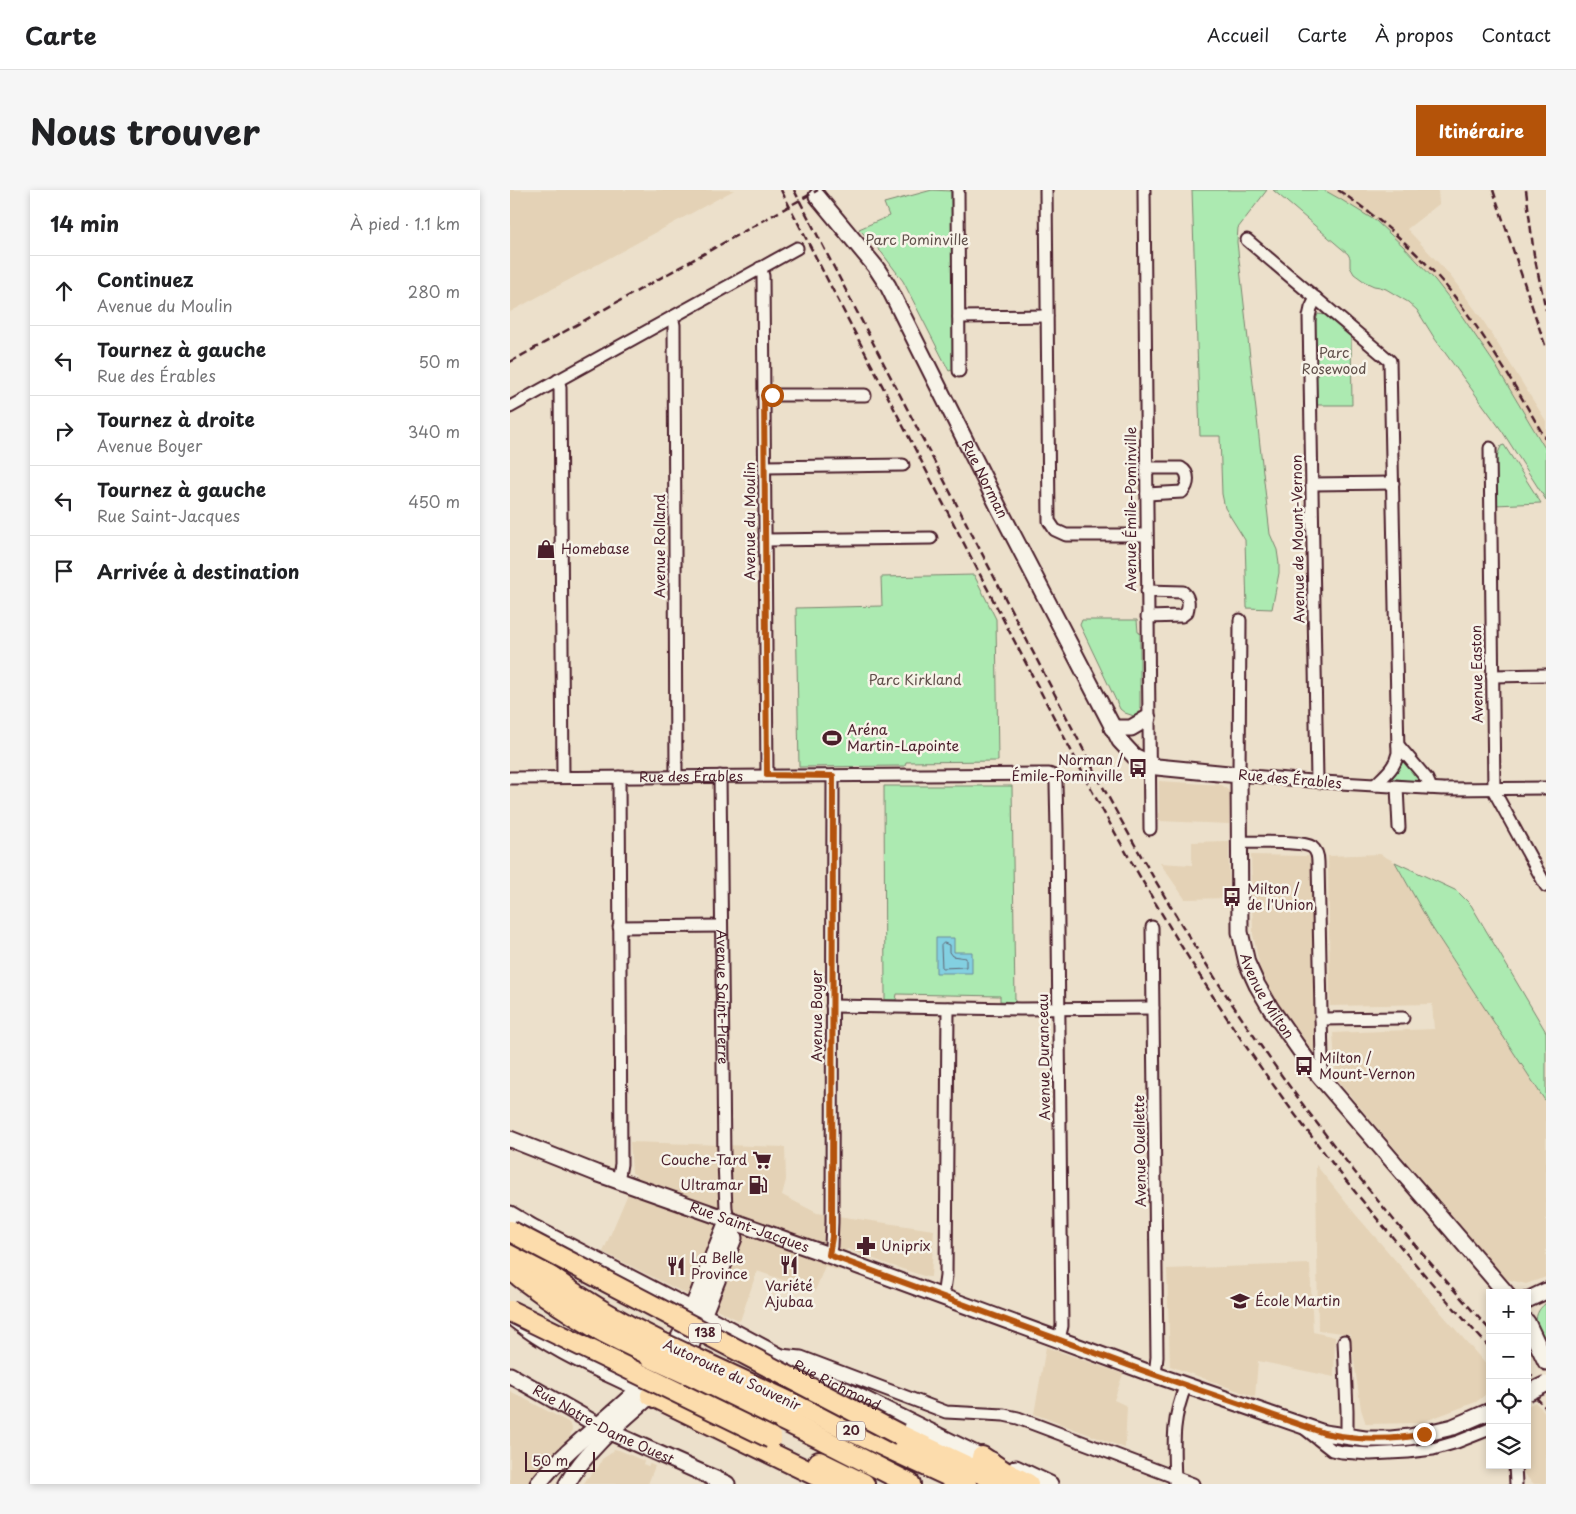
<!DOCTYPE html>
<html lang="fr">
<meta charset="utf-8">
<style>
:root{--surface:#fff;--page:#f6f6f6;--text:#202124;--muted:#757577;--line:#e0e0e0;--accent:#b45309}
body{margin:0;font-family:"Playpen Sans",sans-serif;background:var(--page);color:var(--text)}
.controls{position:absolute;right:15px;bottom:15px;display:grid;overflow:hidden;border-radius:0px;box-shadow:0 2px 8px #0003}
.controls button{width:45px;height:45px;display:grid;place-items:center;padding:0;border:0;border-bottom:1px solid var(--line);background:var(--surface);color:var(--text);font:25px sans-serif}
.scale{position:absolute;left:15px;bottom:12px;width:70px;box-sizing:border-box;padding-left:5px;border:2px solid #4a1f2b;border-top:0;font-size:14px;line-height:18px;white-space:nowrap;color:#4a1f2b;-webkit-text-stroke:4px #f7f3e8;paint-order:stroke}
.stop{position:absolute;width:15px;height:15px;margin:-11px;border:4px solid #b45309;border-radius:50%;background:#fff}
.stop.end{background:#b45309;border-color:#fff;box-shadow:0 1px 5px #0008}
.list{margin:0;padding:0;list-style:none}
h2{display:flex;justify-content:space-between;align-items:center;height:65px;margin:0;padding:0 20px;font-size:21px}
h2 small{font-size:16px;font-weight:400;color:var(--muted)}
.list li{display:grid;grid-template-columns:32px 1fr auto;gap:15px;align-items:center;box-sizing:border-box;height:70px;padding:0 20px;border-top:1px solid var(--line)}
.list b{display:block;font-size:19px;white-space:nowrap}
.list p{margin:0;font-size:16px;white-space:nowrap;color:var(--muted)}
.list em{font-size:16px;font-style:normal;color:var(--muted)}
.icon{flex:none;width:28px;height:28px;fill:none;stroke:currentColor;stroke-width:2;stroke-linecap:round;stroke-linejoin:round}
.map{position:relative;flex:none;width:1036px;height:1294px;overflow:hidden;border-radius:0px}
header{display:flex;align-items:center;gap:30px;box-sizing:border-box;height:70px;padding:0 25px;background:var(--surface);border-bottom:1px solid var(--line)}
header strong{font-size:24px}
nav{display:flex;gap:28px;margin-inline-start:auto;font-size:18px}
.intro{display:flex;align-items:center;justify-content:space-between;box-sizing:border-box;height:120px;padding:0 30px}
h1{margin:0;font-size:35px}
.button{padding:12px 22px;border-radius:0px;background:var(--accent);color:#fff;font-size:18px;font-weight:700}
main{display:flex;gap:30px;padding:0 30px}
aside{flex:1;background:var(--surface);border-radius:0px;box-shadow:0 2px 8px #0003}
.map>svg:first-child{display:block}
.built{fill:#e4d2b6}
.green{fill:#aceab1;stroke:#7b846e}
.water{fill:#83d0e1;stroke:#6c8998}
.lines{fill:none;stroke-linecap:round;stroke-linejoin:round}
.shore{stroke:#616674;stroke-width:1}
.street-casing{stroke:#4a1f2b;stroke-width:15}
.secondary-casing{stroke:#4a1f2b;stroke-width:19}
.highway-casing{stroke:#4a1f2b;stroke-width:24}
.street{stroke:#f7f3e8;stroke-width:11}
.secondary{stroke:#f7f3e8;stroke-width:15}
.highway{stroke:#fcdcac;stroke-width:20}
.rail{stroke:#4a1f2b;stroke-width:2.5;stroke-dasharray:8 4;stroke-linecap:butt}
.secondary-bridge-casing{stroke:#4a1f2b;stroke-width:19;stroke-linecap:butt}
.highway-bridge-casing{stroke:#4a1f2b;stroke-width:24;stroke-linecap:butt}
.secondary-bridge{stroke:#f7f3e8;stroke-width:15}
.highway-bridge{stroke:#fcdcac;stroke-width:20}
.route{stroke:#b45309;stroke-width:6}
.labels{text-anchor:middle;stroke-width:5;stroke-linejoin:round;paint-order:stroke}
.shield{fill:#f7f3e8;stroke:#7e5f64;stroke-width:1}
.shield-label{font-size:12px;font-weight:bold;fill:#4a1f2b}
.park-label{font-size:14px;fill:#62524c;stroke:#f7f3e8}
.street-label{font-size:14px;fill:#4a1f2b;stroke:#f7f3e8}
.poi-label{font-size:14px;fill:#4a1f2b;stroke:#f7f3e8;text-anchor:start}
</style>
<header>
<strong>Carte</strong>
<nav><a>Accueil</a><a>Carte</a><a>À propos</a><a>Contact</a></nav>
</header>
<div class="intro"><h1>Nous trouver</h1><a class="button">Itinéraire</a></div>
<main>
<aside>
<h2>14 min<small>À pied · 1.1 km</small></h2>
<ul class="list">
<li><svg class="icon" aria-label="ahead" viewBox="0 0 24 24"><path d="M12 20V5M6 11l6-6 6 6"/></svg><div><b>Continuez</b><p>Avenue du Moulin</p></div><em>280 m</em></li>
<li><svg class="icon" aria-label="left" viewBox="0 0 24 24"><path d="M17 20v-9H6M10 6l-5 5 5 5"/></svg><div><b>Tournez à gauche</b><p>Rue des Érables</p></div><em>50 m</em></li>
<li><svg class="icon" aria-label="right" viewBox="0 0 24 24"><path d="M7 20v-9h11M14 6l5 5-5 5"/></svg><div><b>Tournez à droite</b><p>Avenue Boyer</p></div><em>340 m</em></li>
<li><svg class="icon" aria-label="left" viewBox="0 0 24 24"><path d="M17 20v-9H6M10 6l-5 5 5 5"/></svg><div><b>Tournez à gauche</b><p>Rue Saint-Jacques</p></div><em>450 m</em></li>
<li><svg class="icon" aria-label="arrive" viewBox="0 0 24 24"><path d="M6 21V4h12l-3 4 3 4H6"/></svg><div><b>Arrivée à destination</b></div></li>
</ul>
</aside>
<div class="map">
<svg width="1036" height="1294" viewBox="0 0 1036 1294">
<rect width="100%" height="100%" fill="#ece0cb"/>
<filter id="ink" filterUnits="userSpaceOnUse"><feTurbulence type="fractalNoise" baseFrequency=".02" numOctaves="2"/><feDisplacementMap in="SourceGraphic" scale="10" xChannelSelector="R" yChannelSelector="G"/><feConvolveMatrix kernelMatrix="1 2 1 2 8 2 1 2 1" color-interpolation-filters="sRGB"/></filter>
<g filter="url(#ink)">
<g class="built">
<path d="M0 0H224L0 122Z"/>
<path d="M814 0H928L929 14 897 39 939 84 972 129 996 167 1036 231V260L986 176 943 113 925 90 893 56 830 9Z"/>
<path d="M649 591 712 595 720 602 719 634 649 631Z"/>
<path d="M719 651V708L675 709 650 673 682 675V652Z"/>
<path d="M870 664 885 672 921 736 1036 912V1087L1016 1094 996 1089 826 889 823 843 924 839 922 814 820 816 818 666Z"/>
<path d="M741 665 798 666 802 670 804 863 766 810 750 779 743 744Z"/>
<path d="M120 952 275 957 276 990 272 1005 307 1023 424 1040 421 1087H417L380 1075 337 1059 329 1081 315 1076 305 1101 247 1081 230 1131 93 1062 126 985 122 983Z"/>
<path d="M806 975 846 1025 980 1179V1201L966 1212 910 1233 856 1234 851 1219 840 1144 808 1140Z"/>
<path d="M800 1074 803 1142 825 1147 824 1187 748 1171 745 1207 660 1176 657 1079Z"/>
<path d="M536 1157 613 1184 604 1210 617 1216 615 1258 524 1224Z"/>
<path d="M0 1201 58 1232 61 1235 62 1239 60 1247 47 1260 18 1294H0Z"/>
<path d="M1025 1212 1036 1223V1294H1024L1012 1282 1011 1279V1275H1017V1216Z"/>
<path d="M104 1259 109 1260 134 1271 133 1274 138 1276 140 1274 145 1276 138 1294H74L77 1288 88 1278 92 1269 103 1262Z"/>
</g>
<g class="green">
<path d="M422 0 441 1 444 179 439 181 393 91 372 63 349 39 379 26 374 13Z"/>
<path d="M682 0H757L728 38 727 52 760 344 767 360 769 374V383L762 419 737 418 735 350 715 318 712 304 710 246H690Z"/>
<path d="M763 0H814L830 9 866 31 893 56 925 90 943 113 986 176 1036 260V310L992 241 925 149 907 120 898 112 876 99 870 97 864 96 855 92 844 84 840 77V68L838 64Z"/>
<path d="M808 124 816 125 841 146 842 215H807L805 133Z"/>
<path d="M994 255 1031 313 985 315V271L991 256Z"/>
<path d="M464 385 486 429 488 571 396 572 395 576 289 577 286 418 372 416 371 387Z"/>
<path d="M572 430H627L628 442 630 443V519L627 527 615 523 610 519 570 435Z"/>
<path d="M894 570 911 591 912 593 881 588 889 576 891 571Z"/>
<path d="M374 596H502L505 812 490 811V806L387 804 386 810H375Z"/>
<path d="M885 672 947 701 961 715 1036 842V912L921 736Z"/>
<path d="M1036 1113V1160C1029 1142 1018 1127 1036 1113Z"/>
</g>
<path class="water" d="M426 748H444V762H462V783H426Z"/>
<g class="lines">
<path class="shore" d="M434 753 439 755V762L442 766 456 768V777L432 778 431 756Z"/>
<g class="street-casing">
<g id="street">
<path d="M448 0 449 181"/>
<path d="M536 0 539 331 545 340 556 345H636"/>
<path d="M634 0 640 639"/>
<path d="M737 50 880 171 888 563C885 578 875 585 865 595"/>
<path d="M250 78 253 86 257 585"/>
<path d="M806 108 801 118 799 127 807 591"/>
<path d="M162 127 164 135 166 586"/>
<path d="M449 127 537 126"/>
<path d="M48 190 50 197 53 587"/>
<path d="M254 205H355"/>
<path d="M0 217 287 58"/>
<path d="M980 258 984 601 1036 696"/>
<path d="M255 277 393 275"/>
<path d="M802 294 883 293"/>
<path d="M637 304 672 302C679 295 680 283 671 278H637"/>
<path d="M255 350 421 348"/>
<path d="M637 401 673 402C679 407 679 415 677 422L672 426 637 427"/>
<path d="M730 430 729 585 813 592 933 599"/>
<path d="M982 486 1036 485"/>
<path d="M888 555 917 589 921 598"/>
<path id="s1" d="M210 586 214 971 216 1019 218 1029"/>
<path id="s2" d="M0 588 533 584H539L544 586 546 593 547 641 552 1136 549 1149"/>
<path d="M887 597 889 638"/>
<path d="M936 599 1036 598"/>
<path d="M730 652C744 653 792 650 802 657 807 661 808 666 808 672L812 873 811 879 807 883"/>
<path d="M109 737 211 736"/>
<path d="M642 737 647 1167 645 1185"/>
<path d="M322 816 510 819 643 818"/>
<path d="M811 829 893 828"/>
<path d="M108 991 111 974 109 587"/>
<path d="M319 1065 321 1056 322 1032 323 586"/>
<path d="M433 1107 436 1086 438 818"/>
<path d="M834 1151 837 1221V1247"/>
<path d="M270 1165 291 1167 436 1222 494 1225 508 1228 683 1294"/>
<path d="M794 1238 822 1260 832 1262 860 1264 898 1262 923 1259 947 1252 980 1239"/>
<path d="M1005 1275 1006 1294"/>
<path d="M665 1292C664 1255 661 1231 676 1195"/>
</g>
</g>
<g class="secondary-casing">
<g id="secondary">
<path id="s3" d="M307 6 365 76 378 96 490 320 610 551 624 566 647 577 729 585 730 742 737 773 747 795 761 819 801 876 996 1103"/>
<path d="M602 538H621L638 528"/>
<path id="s4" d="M0 949 86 983 313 1063 637 1182 814 1243 855 1249H881L900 1247 943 1237 980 1221"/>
<path id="s5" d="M0 1024 22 1037 204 1131 307 1186 472 1267 482 1270"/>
<path d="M1017 1110 1036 1101"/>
<path d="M5 1130C46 1162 90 1179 136 1202"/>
<path d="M1017 1132 1036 1172"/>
<path d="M172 1174 181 1156 224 1048 218 1029"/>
<path id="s6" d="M0 1185 100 1242 217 1294"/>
<path d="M506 1278 540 1294"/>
<path d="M28 1294C64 1249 115 1219 151 1175 168 1154 177 1131 187 1107 197 1081 207 1055 218 1029"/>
<path d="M57 1294C79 1255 117 1227 149 1198"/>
</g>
</g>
<g class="highway-casing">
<g id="highway">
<path d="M0 1056C46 1094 96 1126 150 1152"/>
<path d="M0 1079C44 1114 90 1142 140 1167"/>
<path d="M186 1169 456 1294"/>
<path d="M175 1183 312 1249 400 1294"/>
<path d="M141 1205 324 1294"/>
<path d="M390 1245 494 1294"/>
<path d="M472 1267 493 1281 518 1294"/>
<path d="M309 1272 354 1294"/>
</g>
</g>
<use href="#street" class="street"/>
<use href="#secondary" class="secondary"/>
<use href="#highway" class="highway"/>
<g class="rail">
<path d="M271 0 581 599C628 686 679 772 735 855 809 962 892 1062 980 1158"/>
<path d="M284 0 586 584C635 676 687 764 746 849 817 952 896 1048 980 1140"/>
<path d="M828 0C874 31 915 68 948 111 981 155 1009 202 1036 250"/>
<path d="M983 0 1036 158"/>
<path d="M1016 0 1024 65 1036 120"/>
<path d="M0 172 308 0"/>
<path d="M1017 1181 1036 1201"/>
<path d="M1017 1198 1036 1218"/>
</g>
<g class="secondary-bridge-casing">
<path id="secondary-bridge" d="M1017 1203 1036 1194"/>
</g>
<g class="highway-bridge-casing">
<g id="highway-bridge">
<path d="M0 1041 390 1245"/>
<path d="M0 1121 261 1248"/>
<path d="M150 1152 186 1169"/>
<path d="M140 1167 175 1183"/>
</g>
</g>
<use href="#secondary-bridge" class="secondary-bridge"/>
<use href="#highway-bridge" class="highway-bridge"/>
</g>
</g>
<g class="lines" filter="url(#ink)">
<path class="route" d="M262 205H254L257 585 323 586 322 1047 319 1065 637 1182 814 1243C847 1250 881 1251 914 1244"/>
</g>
<defs>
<g id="shop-bare" transform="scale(1.5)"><path d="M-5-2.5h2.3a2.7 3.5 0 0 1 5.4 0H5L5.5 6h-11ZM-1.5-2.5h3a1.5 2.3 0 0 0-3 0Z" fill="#4a1f2b" stroke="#f7f3e8" stroke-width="2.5" paint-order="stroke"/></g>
<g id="stadium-bare" transform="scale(1.5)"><path d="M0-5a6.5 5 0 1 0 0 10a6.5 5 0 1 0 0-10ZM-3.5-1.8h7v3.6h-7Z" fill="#4a1f2b" stroke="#f7f3e8" stroke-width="2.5" paint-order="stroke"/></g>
<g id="bus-bare" transform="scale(1.5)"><path d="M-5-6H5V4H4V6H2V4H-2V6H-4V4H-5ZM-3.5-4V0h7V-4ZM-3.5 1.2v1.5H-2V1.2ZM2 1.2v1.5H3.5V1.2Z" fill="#4a1f2b" stroke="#f7f3e8" stroke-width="2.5" paint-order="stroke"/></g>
<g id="supermarket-bare" transform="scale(1.5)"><path d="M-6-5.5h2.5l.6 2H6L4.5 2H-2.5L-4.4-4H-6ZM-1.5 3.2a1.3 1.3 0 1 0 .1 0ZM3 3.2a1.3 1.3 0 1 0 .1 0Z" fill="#4a1f2b" stroke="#f7f3e8" stroke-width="2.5" paint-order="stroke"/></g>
<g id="fuel-bare" transform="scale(1.5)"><path d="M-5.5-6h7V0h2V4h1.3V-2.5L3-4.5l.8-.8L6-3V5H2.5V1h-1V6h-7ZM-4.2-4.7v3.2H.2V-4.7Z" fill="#4a1f2b" stroke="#f7f3e8" stroke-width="2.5" paint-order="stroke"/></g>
<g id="pharmacy-bare" transform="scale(1.5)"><path d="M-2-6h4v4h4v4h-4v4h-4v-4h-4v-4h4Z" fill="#4a1f2b" stroke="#f7f3e8" stroke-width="2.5" paint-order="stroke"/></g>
<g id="restaurant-bare" transform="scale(1.5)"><path d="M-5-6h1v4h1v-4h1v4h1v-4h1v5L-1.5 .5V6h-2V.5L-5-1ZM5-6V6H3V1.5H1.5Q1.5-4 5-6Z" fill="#4a1f2b" stroke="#f7f3e8" stroke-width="2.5" paint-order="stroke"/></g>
<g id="school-bare" transform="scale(1.5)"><path d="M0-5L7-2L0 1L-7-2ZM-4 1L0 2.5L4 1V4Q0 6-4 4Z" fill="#4a1f2b" stroke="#f7f3e8" stroke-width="2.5" paint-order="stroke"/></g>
</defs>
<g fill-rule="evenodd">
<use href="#shop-bare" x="36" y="359"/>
<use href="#stadium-bare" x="322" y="548"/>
<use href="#bus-bare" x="628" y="578"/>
<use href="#bus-bare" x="722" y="707"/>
<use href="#bus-bare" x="794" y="876"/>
<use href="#supermarket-bare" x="252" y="970"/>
<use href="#fuel-bare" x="248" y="995"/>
<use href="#pharmacy-bare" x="356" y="1056"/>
<use href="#restaurant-bare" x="279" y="1075"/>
<use href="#restaurant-bare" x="166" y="1076"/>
<use href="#school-bare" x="730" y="1111"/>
</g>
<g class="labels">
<g class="shield">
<rect x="179" y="1133.5" width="32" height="19" rx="4"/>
<rect x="327" y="1231.5" width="28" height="19" rx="4"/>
</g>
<g class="shield-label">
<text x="195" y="1147">138</text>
<text x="341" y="1245">20</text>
</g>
<g class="park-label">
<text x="407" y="55">Parc Pominville</text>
<text x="824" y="168">Parc<tspan x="824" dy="16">Rosewood</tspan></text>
<text x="405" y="495">Parc Kirkland</text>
</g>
<g class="street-label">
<text dy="5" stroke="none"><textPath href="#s3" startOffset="331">Rue Norman</textPath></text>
<text transform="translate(621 319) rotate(-90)" y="5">Avenue Émile-Pominville</text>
<text transform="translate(240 331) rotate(-90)" y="5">Avenue du Moulin</text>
<text transform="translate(788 349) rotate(-91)" y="5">Avenue de Mount-Vernon</text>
<text transform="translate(150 356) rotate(-90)" y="5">Avenue Rolland</text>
<text transform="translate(967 484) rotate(-91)" y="5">Avenue Easton</text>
<text dy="5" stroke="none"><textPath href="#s2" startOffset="181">Rue des Érables</textPath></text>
<text transform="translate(780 589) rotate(5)" y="5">Rue des Érables</text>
<text dy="5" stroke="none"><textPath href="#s3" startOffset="981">Avenue Milton</textPath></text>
<text dy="5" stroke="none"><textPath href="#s1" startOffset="221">Avenue Saint-Pierre</textPath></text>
<text transform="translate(307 826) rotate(-90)" y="5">Avenue Boyer</text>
<text transform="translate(534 867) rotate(-91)" y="5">Avenue Duranceau</text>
<text transform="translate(630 961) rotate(-91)" y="5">Avenue Ouellette</text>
<text dy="5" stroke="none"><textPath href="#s4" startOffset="255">Rue Saint-Jacques</textPath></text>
<text transform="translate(222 1185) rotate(25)" y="5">Autoroute du Souvenir</text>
<text dy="5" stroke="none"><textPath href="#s5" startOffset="369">Rue Richmond</textPath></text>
<text dy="5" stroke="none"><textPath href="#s6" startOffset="106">Rue Notre-Dame Ouest</textPath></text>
</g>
<g class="poi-label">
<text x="51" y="364">Homebase</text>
<text x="337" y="545">Aréna<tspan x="337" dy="16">Martin-Lapointe</tspan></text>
<text x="613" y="575" text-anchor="end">Norman /<tspan x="613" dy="16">Émile-Pominville</tspan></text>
<text x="737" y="704">Milton /<tspan x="737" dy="16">de l'Union</tspan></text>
<text x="809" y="873">Milton /<tspan x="809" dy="16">Mount-Vernon</tspan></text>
<text x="237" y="975" text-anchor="end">Couche-Tard</text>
<text x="233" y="1000" text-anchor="end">Ultramar</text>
<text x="371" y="1061">Uniprix</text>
<text x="181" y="1073">La Belle<tspan x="181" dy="16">Province</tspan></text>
<text x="279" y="1101" text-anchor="middle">Variété<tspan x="279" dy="16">Ajubaa</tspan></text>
<text x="745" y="1116">École Martin</text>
</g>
</g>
</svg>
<div class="controls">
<button>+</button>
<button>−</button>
<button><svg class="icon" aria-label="locate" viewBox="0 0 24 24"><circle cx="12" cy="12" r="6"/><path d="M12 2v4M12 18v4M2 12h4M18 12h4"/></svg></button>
<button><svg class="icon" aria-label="layers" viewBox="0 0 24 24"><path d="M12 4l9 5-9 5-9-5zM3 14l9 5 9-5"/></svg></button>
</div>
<div class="scale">50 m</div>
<div class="stop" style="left:262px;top:205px"></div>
<div class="stop end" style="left:914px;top:1244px"></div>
</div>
</main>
